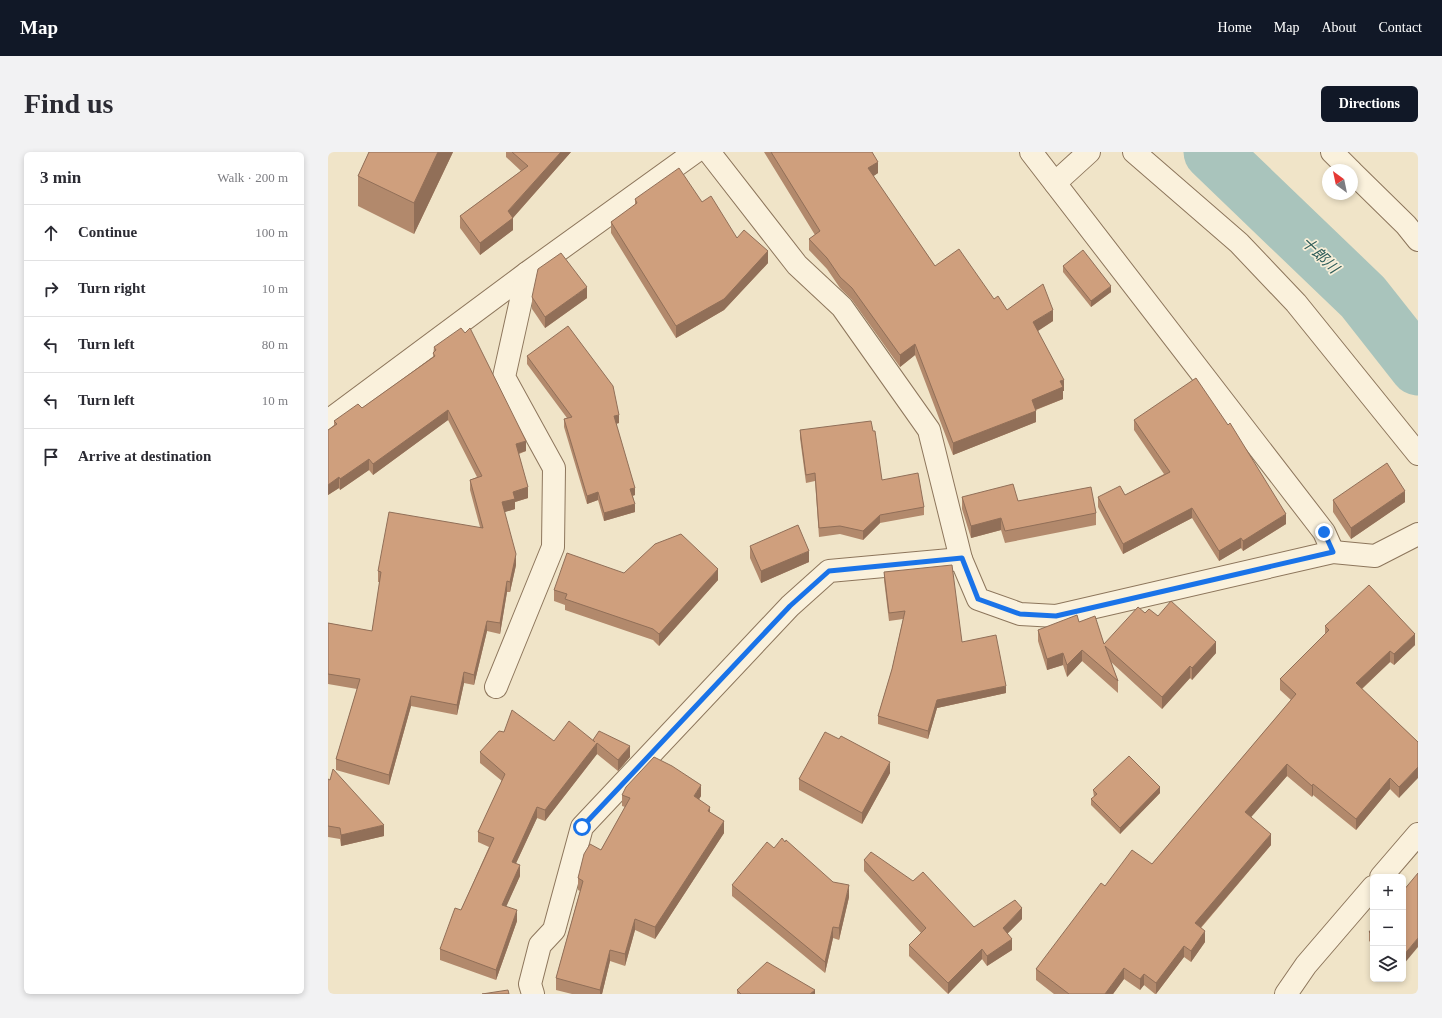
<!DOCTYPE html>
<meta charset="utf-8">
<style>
:root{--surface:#fff;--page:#f2f2f3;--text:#2b2b33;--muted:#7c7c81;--line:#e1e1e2;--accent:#111827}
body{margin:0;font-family:"Times New Roman","Noto Sans JP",serif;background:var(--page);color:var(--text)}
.controls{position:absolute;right:12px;bottom:12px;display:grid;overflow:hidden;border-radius:6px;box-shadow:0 2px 6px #0003}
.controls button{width:36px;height:36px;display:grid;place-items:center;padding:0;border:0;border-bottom:1px solid var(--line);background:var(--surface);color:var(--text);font:20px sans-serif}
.compass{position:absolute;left:994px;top:12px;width:36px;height:36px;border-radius:50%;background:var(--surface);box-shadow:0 2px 6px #0003;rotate:327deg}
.stop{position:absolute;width:12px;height:12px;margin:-9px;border:3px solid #1a73e8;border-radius:50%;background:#fff}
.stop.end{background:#1a73e8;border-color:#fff;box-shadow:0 1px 4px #0008}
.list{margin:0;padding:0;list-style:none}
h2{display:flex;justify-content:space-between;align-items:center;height:52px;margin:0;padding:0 16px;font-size:17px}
h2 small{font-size:13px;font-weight:400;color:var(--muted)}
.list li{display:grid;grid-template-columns:26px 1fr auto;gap:12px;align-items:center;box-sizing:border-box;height:56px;padding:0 16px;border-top:1px solid var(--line)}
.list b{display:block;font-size:15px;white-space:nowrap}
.list em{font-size:13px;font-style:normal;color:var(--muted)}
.icon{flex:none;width:22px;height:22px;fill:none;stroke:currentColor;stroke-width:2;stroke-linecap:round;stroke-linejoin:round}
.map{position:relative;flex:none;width:1090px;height:842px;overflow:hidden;border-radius:6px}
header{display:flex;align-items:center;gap:24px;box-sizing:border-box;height:56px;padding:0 20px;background:var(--accent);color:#fff}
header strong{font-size:19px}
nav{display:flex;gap:22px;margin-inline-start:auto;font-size:14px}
.intro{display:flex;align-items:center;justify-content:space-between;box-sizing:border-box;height:96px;padding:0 24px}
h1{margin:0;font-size:28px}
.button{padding:10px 18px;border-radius:6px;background:var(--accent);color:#fff;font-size:14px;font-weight:700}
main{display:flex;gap:24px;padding:0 24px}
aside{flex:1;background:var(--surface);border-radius:6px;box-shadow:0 2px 6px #0003}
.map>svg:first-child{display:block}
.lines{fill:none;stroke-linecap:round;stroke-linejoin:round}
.river{stroke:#a9c4bc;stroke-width:57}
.minor-casing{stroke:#8d765c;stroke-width:24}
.tertiary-casing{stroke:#8d765c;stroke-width:24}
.minor{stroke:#faf1dc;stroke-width:22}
.tertiary{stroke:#faf1dc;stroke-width:22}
.wall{fill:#b2896c}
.shaded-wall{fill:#916f58}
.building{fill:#cf9f7d;stroke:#916f58}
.route{stroke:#1a73e8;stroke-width:5}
.labels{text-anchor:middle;stroke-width:3.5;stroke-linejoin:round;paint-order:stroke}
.water-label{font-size:15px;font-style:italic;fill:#2f5d5a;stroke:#f7eed8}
</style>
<header>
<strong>Map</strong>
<nav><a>Home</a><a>Map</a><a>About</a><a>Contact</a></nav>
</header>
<div class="intro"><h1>Find us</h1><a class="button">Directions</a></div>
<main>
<aside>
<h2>3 min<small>Walk · 200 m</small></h2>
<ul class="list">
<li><svg class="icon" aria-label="ahead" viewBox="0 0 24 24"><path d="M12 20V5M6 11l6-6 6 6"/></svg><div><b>Continue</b></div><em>100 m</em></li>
<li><svg class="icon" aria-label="right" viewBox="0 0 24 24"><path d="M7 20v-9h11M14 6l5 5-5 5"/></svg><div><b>Turn right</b></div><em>10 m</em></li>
<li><svg class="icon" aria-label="left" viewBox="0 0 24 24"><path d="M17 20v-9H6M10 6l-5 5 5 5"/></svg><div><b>Turn left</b></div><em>80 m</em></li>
<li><svg class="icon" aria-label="left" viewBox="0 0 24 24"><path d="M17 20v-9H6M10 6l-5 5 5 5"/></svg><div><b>Turn left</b></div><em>10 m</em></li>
<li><svg class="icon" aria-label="arrive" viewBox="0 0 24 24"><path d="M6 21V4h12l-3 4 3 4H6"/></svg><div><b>Arrive at destination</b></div></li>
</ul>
</aside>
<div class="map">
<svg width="1090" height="842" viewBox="0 0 1090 842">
<rect width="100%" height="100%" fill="#f0e4c8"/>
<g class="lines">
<path class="river" d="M884 0 1035 145 1090 215"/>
<g class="minor-casing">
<g id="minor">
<path d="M381 0 469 113 514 155 601 278 633 407"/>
<path d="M703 0 996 380 1005 400"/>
<path d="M806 0 911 91 968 151 1090 302"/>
<path d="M727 31 761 0"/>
<path d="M0 269 199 121 367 0"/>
<path d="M168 535 225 395 226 316 176 225 199 121"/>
<path d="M205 842 202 832 212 793 226 778 254 675 462 454 501 419 633 407 650 447 692 462 728 464 1005 400 1047 404 1090 382"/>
</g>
</g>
<g class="tertiary-casing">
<g id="tertiary">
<path d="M1004 0 1022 18"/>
<path d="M1024 20 1078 73 1090 88"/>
<path d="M1053 725 1090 682"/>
<path d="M958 842 978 813 1045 735"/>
</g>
</g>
<use href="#minor" class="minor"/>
<use href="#tertiary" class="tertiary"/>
</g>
<g class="wall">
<path d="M41 0H125L86 82 30 54V24Z"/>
<path d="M178 0H243L185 66V78L152 103 132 76V64L193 19 178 5Z"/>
<path d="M436 0H544L550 21 545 24 607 114 666 147 679 158 725 169 710 179 736 239H735V247L708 258V270L625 303 587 203 572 215 524 148 512 136 499 117 481 98V87L487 83Z"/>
<path d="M307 47 374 50 409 86 440 111 396 158 348 186 283 81V70L307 53Z"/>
<path d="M735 114 783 140 763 155 735 120Z"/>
<path d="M204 145 259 146 217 176 204 157Z"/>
<path d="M106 195 198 299 191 302 200 346 187 350V357L176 360 188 413 182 440H179L172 482 159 479 146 533 136 531 129 563 83 554 61 633 8 618V607L29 537 0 532V471L44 479 52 430H50V419L152 375 142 338V328L149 325 120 268 45 323 41 318 12 338 11 336 0 343V278L6 273V269L34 256 105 205Z"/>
<path d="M199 204 291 271 288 272 307 343 305 344 307 360 276 369 270 348 259 352 236 275V267L239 266 199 212Z"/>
<path d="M806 268 958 372 915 399 913 396 891 409 864 366 795 402 770 355V345L797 343 836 322 806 278Z"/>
<path d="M472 278 554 328 596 355V363L552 371 535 388 512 382 491 385 487 329 478 331 472 286Z"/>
<path d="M634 345 690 349 768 361V373L677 391 673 378 643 386 634 357Z"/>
<path d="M1005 348 1077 350 1023 387 1005 360Z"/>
<path d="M422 394 481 410 433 431 422 406Z"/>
<path d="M556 420 634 490 678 541 609 556 600 587 550 572V564L564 517 575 467 561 469 556 428Z"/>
<path d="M296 421 390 428 331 494 325 488 237 458V453L226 449V438Z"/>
<path d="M817 461 830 464 888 501 864 528 862 526 834 557 783 510 790 529V541L754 509 739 525 735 513 719 518 710 489V478L751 470 776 492Z"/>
<path d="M997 474 1087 493 1066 513 1062 510 1034 537 1090 590 1071 646 1062 637 1028 678 985 643 984 645 959 624 923 665 943 693 873 776 877 790 863 810 856 805 828 842H827L816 833 812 838 796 827 785 842H726L708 828V817L777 734 824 712 963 548 952 538V527L997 482Z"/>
<path d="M176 580 226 589 265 588 302 605 290 619 269 602 217 669 209 666 188 711 192 724 178 754 189 769 168 828 112 808V797L133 758 161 695 150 690V680L174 629 152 611V600Z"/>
<path d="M511 587 562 621 534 672 471 638V627Z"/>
<path d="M0 627 56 684 13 694 12 687 0 685Z"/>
<path d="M765 638 832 641 792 682 763 653V647L766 645Z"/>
<path d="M294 643 373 644 371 647 382 660 396 681 327 787 307 778 297 814 282 809 274 842H244L228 838V826L252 739 250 738V726L273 698 297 655 294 654Z"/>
<path d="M446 696 521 745 511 788 505 786 497 821 404 744V733Z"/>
<path d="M536 708 646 775 694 767 679 782 684 798 659 814 654 807 620 842 581 804V793L593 781 536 719Z"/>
<path d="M1045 775V792L1041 789V780Z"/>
<path d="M409 838 487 842H409Z"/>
</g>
<g class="shaded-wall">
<path d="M110 0H125L86 82V51Z"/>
<path d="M233 0H243L182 69 185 66V78L152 103V91Z"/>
<path d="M550 10V21L540 28V16Z"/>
<path d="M440 99V111L396 158 348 186V174Z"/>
<path d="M783 134V140L763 155V149Z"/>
<path d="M259 135V146L217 176V165Z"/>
<path d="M725 158V169L705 182V170Z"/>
<path d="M587 192V203L572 215V203Z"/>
<path d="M736 228V239H735V247L704 259V248L732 229Z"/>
<path d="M120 258V268L45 323V312Z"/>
<path d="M708 259V270L625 303V291Z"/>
<path d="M291 263V271L286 272V264Z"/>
<path d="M198 289V299L188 302V292Z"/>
<path d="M41 307V318L12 338V327Z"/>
<path d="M11 325V336L0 343V333Z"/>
<path d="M200 335V346L187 350V357L174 361V350L185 340Z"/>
<path d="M307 336V343L302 344V337Z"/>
<path d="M1077 339V350L1023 387V376Z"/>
<path d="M270 340V348L259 352V344Z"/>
<path d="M307 352V360L276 369V361Z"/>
<path d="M864 356V366L795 402V392Z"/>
<path d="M958 362V372L915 399V389Z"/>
<path d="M552 363V371L535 388V379Z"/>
<path d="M673 366V378L643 386V374Z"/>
<path d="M913 386V396L891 409V399Z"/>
<path d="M481 399V410L433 431V419Z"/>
<path d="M188 402V413L182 440V430Z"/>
<path d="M390 417V428L331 494V482Z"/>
<path d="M179 429V440L172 482V471Z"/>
<path d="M159 469V479L146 533V523Z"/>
<path d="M1087 482V493L1066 513V502Z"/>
<path d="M888 490V501L864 528V516Z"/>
<path d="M754 498V509L739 525V513Z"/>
<path d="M1062 499V510L1028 542V531Z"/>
<path d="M735 501V513L719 518V507Z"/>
<path d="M862 514V526L834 557V545Z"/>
<path d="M136 520V531L129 563V553Z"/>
<path d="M678 534V541L609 556 600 587V579L609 548Z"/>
<path d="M83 544V554L61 633V623Z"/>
<path d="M269 591V602L217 669V658Z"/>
<path d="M302 594V605L290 619V608Z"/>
<path d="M562 610V621L534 672V661Z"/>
<path d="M959 612V624L917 672V660Z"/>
<path d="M1090 615V626L1071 646V635Z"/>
<path d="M1062 626V637L1028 678V667Z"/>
<path d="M985 632V643L984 645V634Z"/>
<path d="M373 633V644L366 655V644Z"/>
<path d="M832 635V641L792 682V676Z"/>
<path d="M209 655V666L184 720V710Z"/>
<path d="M382 655V666L380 659Z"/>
<path d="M396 669V681L327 787V775Z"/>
<path d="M56 673V684L13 694V683Z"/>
<path d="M943 682V693L867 782V771Z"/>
<path d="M192 713V724L174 764V753Z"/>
<path d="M521 733V745L511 788V776Z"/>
<path d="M694 756V767L675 786V776Z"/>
<path d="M189 758V769L168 828V818Z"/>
<path d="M307 767V778L297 814V802Z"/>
<path d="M505 775V786L497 821V810Z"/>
<path d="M877 779V790L863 810V799Z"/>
<path d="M1090 786V795L1075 813V804Z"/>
<path d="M684 787V798L659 814V804Z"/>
<path d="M856 794V805L828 842V831Z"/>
<path d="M654 797V807L620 842V831Z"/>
<path d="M282 798V809L274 842H272V838Z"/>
<path d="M796 816V827L785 842H777Z"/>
<path d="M816 822V833L812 838V827Z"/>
<path d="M487 838V842H482Z"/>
</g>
<g class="building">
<path d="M41 0H110L86 51 30 24Z"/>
<path d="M184 0H233L180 59 185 66 152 91 132 64 200 14Z"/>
<path d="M443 0H544L550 10 540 16 607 114 631 97 666 147 670 144 679 158 715 132 725 158 705 170 736 228 732 229 735 235 704 248 708 259 625 291 587 192 572 203 524 136 512 125 499 106 481 87 492 79Z"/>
<path d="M351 16 374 50 383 44 409 86 416 78 440 99 396 147 348 174 283 70 309 51 307 47Z"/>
<path d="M755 98 783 134 763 149 735 114Z"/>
<path d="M233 101 259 135 217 165 204 145 210 117Z"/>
<path d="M240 174 285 234 291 263 286 264 307 336 302 337 307 352 276 361 270 340 259 344 236 267 244 265 199 204Z"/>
<path d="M133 176 137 181 142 176 198 289 188 292 200 335 185 340 187 347 174 350 188 402 182 430 179 429 172 471 159 469 146 523 136 520 129 553 83 544 61 623 8 607 32 527 0 522V471L44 479 53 420 50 419 61 360 155 376 142 328 154 324 120 258 45 312 41 307 12 327 11 325 0 333V278L9 272 6 269 30 252 34 256 107 204 105 201 108 198 106 195Z"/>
<path d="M868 226 900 273 902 271 958 362 915 389 913 386 891 399 864 356 795 392 770 345 792 334 797 343 842 320 806 268Z"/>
<path d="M543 269 545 279H547L554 328 590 321 596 355 552 363 535 379 512 374 491 376 487 321 478 323 472 278Z"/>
<path d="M1059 311 1077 339 1023 376 1005 348Z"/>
<path d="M685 332 690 349 763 335 768 361 677 379 673 366 643 374 634 345Z"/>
<path d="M470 373 481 399 433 419 422 394Z"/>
<path d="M353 382 390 417 331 482 325 477 237 447 239 442 226 438 239 401 296 421 327 392Z"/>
<path d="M624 413 634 490 668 483 678 534 609 548 600 579 550 564 564 517 577 459 561 461 556 420Z"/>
<path d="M1041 433 1087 482 1066 502 1062 499 1028 531 1090 590V615L1071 635 1062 626 1028 667 985 632 984 634 959 612 917 660 943 682 867 771 877 779 863 799 856 794 828 831 816 822 812 827 796 816 777 842H741L708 817 773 731 777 734 804 698 824 712 968 542 952 527 1001 478 997 474Z"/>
<path d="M843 449 888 490 864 516 862 514 834 545 777 494 790 529 754 498 739 513 735 501 719 507 710 478 749 463 751 470 767 464 776 492 810 455 817 461 821 457 830 464Z"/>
<path d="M184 558 226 589 241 569 267 590 265 588 271 579 302 594 290 608 269 591 217 658 209 655 184 710 192 713 174 753 189 758 168 818 112 797 127 756 133 758 166 686 150 680 177 622 152 600 171 579 176 580Z"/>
<path d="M497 580 511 587 513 584 562 610 534 661 471 627Z"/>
<path d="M801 604 832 635 792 676 763 647 769 642 765 638Z"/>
<path d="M326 605 344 614 373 633 366 644 382 655 380 659 396 669 327 775 307 767 297 802 282 798 272 838 228 826 255 729 250 726 256 702 262 692 273 698 302 646 294 643 298 635Z"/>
<path d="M5 617 56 673 13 683 12 676 0 674V627L2 628Z"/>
<path d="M454 686 457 690 458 688 505 730 521 733 511 776 505 775 497 810 404 733 439 690 446 696Z"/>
<path d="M543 700 585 729 595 720 646 775 687 748 694 756 675 776 684 787 659 804 654 797 620 831 581 793 598 776 536 708Z"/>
<path d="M1090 721V786L1075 804V739Z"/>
<path d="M1045 775V783L1041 780Z"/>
<path d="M439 810 487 838 482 842H413L409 838Z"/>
<path d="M180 838 181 842H154Z"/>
</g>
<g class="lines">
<path class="route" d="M254 675 462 454 501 419 634 406 650 447 692 462 728 464 1005 400 996 380"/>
</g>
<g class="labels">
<g class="water-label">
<text transform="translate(992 103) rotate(44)" y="5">十郎川</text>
</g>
</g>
</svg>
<div class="controls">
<button>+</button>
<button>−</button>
<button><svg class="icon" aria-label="layers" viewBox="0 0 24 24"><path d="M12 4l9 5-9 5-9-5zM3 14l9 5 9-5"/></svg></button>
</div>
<svg class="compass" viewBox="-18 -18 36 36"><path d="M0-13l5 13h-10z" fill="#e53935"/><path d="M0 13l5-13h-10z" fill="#7c7c81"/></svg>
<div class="stop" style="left:254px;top:675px"></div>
<div class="stop end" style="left:996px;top:380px"></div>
</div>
</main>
